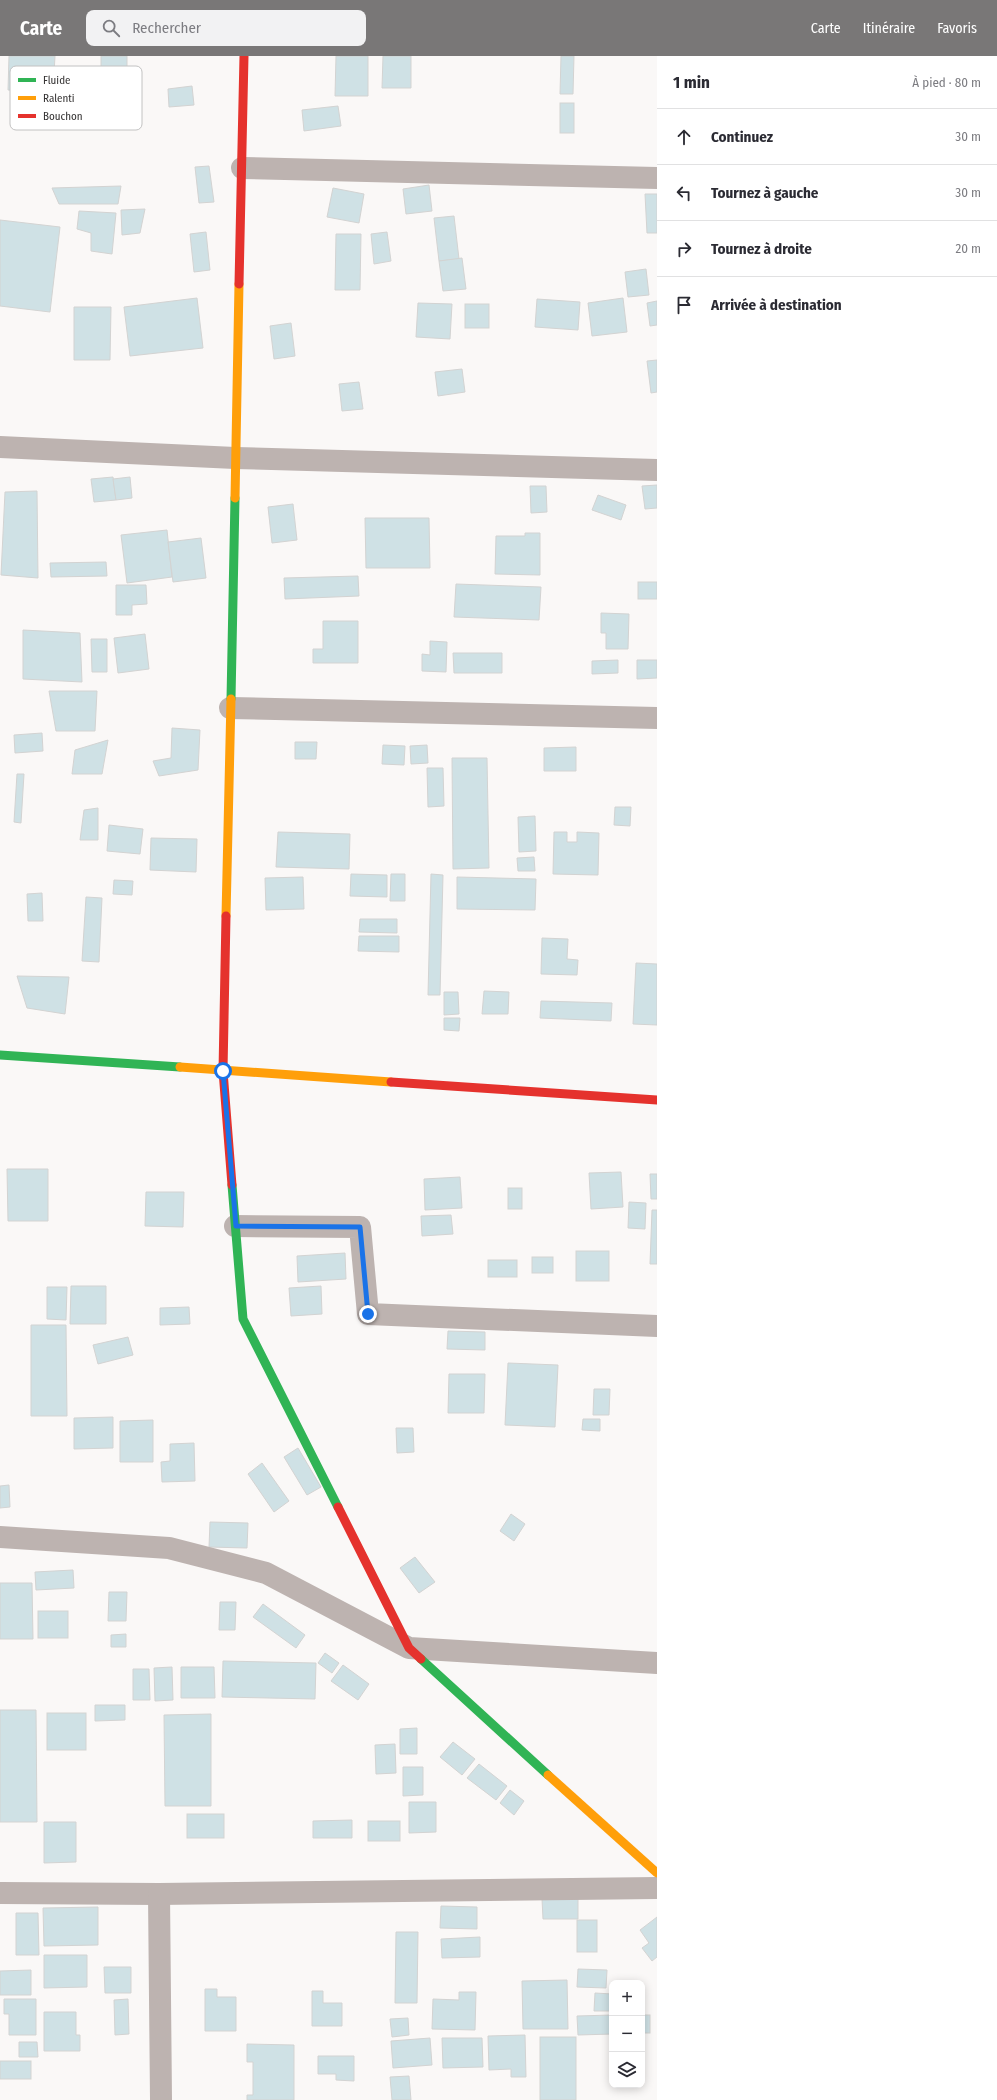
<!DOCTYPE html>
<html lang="fr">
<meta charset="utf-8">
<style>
:root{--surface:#fff;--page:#f2f2f3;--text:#2b2b33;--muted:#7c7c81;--line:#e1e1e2;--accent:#797777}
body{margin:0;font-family:"Fira Sans Condensed",sans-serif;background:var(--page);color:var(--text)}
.controls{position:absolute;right:12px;bottom:12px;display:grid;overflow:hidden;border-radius:8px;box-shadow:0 2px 10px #0003}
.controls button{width:36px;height:36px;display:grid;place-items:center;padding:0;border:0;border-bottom:1px solid var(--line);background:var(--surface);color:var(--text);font:20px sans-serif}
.stop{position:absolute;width:12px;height:12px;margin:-9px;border:3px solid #1a73e8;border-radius:50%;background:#fff}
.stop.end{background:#1a73e8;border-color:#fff;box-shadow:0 1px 4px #0008}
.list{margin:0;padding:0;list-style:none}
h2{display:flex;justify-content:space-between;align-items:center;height:52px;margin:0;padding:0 16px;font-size:17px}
h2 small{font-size:13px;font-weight:400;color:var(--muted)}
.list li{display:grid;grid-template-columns:26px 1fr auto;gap:12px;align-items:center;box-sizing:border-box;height:56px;padding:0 16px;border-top:1px solid var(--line)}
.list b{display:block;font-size:15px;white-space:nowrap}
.list em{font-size:13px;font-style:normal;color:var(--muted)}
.icon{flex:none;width:22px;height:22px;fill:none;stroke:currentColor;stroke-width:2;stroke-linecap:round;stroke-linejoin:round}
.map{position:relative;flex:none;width:657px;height:2044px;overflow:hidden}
header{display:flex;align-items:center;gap:24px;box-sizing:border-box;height:56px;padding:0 20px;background:var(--accent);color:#fff}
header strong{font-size:19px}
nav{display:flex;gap:22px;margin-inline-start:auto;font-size:14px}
.search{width:280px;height:36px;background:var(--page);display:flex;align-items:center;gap:10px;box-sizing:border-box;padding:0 14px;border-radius:8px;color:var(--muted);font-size:15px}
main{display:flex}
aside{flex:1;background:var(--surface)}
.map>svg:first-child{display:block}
.building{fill:#cfe1e5;stroke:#d3d3d2}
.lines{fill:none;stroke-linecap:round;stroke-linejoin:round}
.street{stroke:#bdb3b0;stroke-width:22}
.fast{stroke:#30b455;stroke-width:9}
.slow{stroke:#ff9f0a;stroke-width:9}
.jam{stroke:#e5322d;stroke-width:9}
.route{stroke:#1a73e8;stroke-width:5}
.key{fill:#fff;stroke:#c2c2c2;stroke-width:1}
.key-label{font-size:11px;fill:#343232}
</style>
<header>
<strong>Carte</strong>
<div class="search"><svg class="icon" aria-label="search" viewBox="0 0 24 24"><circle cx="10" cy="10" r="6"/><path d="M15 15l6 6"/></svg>Rechercher</div>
<nav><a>Carte</a><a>Itinéraire</a><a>Favoris</a></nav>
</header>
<main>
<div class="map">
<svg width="657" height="2044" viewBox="0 0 657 2044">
<rect width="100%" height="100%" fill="#faf8f7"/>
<g class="building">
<path d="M9 0H55L53 36 8 34Z"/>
<rect x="101" y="0" width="26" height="11"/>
<path d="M336 0H368V40H335Z"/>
<path d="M383 0H411V32H382Z"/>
<path d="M561 0H574L573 38H560Z"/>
<path d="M192 30 194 49 169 51 168 33Z"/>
<rect x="560" y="47" width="14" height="30"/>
<path d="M338 50 341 70 304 75 302 54Z"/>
<path d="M209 110 214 146 199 147 195 111Z"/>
<path d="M429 129 432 155 406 158 403 133Z"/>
<path d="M121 130 118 148H59L52 132Z"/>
<path d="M333 132 364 138 359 167 327 161Z"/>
<path d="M645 138H657V177H647Z"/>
<path d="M145 153 140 177 122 179 121 154Z"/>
<path d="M79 155 116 157 112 198 91 195V177L77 173Z"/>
<path d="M454 160 459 203 439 205 434 162Z"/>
<path d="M0 164 60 171 50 256 0 250Z"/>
<path d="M206 176 210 214 194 216 190 178Z"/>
<path d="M387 176 391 205 374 208 371 178Z"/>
<path d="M336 178H361L360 234H335Z"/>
<path d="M462 202 466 233 443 235 439 205Z"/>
<path d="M646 213 649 239 628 241 625 216Z"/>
<path d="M197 242 203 292 130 300 124 251Z"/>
<path d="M623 242 627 276 592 280 588 247Z"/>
<path d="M537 243 580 246 578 274 535 271Z"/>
<path d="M657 245V269L650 270 647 247Z"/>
<path d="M418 247 452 248 450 283 416 281Z"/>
<rect x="465" y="248" width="24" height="24"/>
<path d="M74 251H111L110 304H74Z"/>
<path d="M291 267 295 300 274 303 270 270Z"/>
<path d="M657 304V336L651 337 647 305Z"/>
<path d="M462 313 465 336 438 340 435 316Z"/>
<path d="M359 326 363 353 342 355 339 328Z"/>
<path d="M113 421 116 444 94 446 91 423Z"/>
<path d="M130 421 132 442 116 444 113 423Z"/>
<path d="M657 429V452L645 453 642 430Z"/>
<path d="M530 430H546L547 456 531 457Z"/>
<path d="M37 435 38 522 1 519 5 436Z"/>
<path d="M598 439 626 449 621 464 592 454Z"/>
<path d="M293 448 297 484 272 487 268 451Z"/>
<path d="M365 462H429L430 512H366Z"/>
<path d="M167 474 172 521 127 527 121 479Z"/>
<path d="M525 477H540V519L495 518 496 480H525Z"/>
<path d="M201 482 206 522 173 526 168 486Z"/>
<path d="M106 506 107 520 51 521 50 507Z"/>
<path d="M358 520 359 540 285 543 284 522Z"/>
<rect x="638" y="526" width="19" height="17"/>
<path d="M456 528 541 531 539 564 454 561Z"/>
<path d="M116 529H146L147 548 132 549V559H116Z"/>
<path d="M601 557 629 558 628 593H606V577H601Z"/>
<path d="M323 565H358V607H313V593H323Z"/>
<path d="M23 574 80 577 82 626 23 623Z"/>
<path d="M145 578 149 613 118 617 114 582Z"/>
<path d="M91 583H107V616H92Z"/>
<path d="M430 585 447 586 446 616 422 615V598L430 599Z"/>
<path d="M453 597H502V617H454Z"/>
<path d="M618 604V617L592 618V605Z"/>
<path d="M637 604H657V622L637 623Z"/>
<path d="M49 635H97L95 675H56Z"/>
<path d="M172 672 200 674 198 714 159 720 153 705 171 702Z"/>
<path d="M42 677 43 695 15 697 14 679Z"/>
<path d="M108 684 102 718H72L75 694Z"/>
<path d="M295 686H317L316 703H295Z"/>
<path d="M383 689 405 690 404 709 382 708Z"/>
<path d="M427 689 428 707 411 708 410 690Z"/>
<path d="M576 691V715H544V692Z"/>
<path d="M452 702H487L489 812 453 813Z"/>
<path d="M427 712H443L444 750 428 751Z"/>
<path d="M17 718H24L21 767 14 766Z"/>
<path d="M615 751H631L630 770 614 769Z"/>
<path d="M98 752V784H80L84 754Z"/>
<path d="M535 760 536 795 519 796 518 761Z"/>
<path d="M109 769 143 773 140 798 107 795Z"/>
<path d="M278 776 350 778 349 813 276 811Z"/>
<path d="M554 776H567V786H577V776L599 777 598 819 553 818Z"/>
<path d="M151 782 197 783 196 816 150 814Z"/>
<path d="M534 801 535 815H518L517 802Z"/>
<path d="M351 818 387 819V841L350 840Z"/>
<path d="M391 818H405V845H390Z"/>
<path d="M431 818 443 819 440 939H428Z"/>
<path d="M303 821 304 853 266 854 265 822Z"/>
<path d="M457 821 536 823 535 854 457 853Z"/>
<path d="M114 824 133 825 132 839 113 838Z"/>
<path d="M42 837 43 865H28L27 838Z"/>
<path d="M86 841 102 842 99 906 82 905Z"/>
<path d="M360 863H397V877L359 876Z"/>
<path d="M359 880H399V896L358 895Z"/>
<path d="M542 882 568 883 567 903 578 904 577 919 541 918Z"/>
<path d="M636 907 657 908V969L633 968Z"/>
<path d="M17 920 69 921 65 958 27 952Z"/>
<path d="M484 935 509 936 508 958H482Z"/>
<path d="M444 936H458L459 958 444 959Z"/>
<path d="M541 945 612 947 611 965 540 962Z"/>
<path d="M444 962H460L459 975 444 974Z"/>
<path d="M7 1113H48V1165H8Z"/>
<path d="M621 1116 623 1151 591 1153 589 1117Z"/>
<path d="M650 1118H657V1143H651Z"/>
<path d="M460 1121 462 1152 425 1154 424 1123Z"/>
<rect x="508" y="1132" width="14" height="21"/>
<path d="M146 1136H184L183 1171 145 1170Z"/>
<path d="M629 1146 646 1147 645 1173 628 1172Z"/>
<path d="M652 1154H657V1208H650Z"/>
<path d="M451 1159 453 1178 422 1180 421 1160Z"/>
<rect x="576" y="1195" width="33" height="30"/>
<path d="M345 1197 346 1223 298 1226 297 1200Z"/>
<rect x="532" y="1201" width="21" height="16"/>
<rect x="488" y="1204" width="29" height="17"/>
<path d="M71 1230H106V1268H70Z"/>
<path d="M321 1230 322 1258 291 1260 289 1232Z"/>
<path d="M47 1231H67L66 1264 47 1263Z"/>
<path d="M189 1251 190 1268 160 1269V1252Z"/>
<path d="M31 1269H66L67 1360H31Z"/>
<path d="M448 1275 485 1276V1294L447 1293Z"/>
<path d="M128 1281 133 1299 98 1308 93 1289Z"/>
<path d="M508 1307 558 1309 555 1371 505 1369Z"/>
<path d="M449 1318H485L484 1357H448Z"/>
<path d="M594 1333H610L609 1359H593Z"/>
<path d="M113 1361V1392L74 1393V1362Z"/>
<path d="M583 1363H600V1375L582 1374Z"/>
<path d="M153 1364V1406H120V1365Z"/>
<path d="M396 1372H413L414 1396 397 1397Z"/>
<path d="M194 1387 195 1425 162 1426 161 1406 170 1405V1388Z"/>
<path d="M298 1392 321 1431 307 1439 284 1401Z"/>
<path d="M262 1407 289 1445 274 1456 248 1418Z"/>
<path d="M9 1429 10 1451 0 1452V1430Z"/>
<path d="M511 1458 525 1468 514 1485 500 1475Z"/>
<path d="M210 1466 248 1467 247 1492 209 1491Z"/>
<path d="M415 1501 435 1526 419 1537 400 1512Z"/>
<path d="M73 1514 74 1532 36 1534 35 1516Z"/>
<path d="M0 1527H32L33 1583H0Z"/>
<path d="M109 1536H127L126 1565H108Z"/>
<path d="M220 1546H236L235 1574H219Z"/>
<path d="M263 1548 305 1579 296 1592 253 1561Z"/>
<rect x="38" y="1555" width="30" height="27"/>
<path d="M126 1578V1591H111V1579Z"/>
<path d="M325 1597 339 1607 332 1617 318 1607Z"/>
<path d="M223 1605 316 1607 315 1643 222 1641Z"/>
<path d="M343 1609 369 1628 358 1644 331 1625Z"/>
<path d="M172 1611 173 1644 155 1645 154 1612Z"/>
<path d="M181 1611H214L215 1642H181Z"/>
<path d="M133 1613H149L150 1644H133Z"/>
<path d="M95 1649H125V1664L95 1665Z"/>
<path d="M0 1654H36L37 1766H0Z"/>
<rect x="47" y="1657" width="39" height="37"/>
<path d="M211 1658V1750H165L164 1659Z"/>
<path d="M417 1672V1698H400V1673Z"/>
<path d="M453 1686 475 1703 462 1719 440 1701Z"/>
<path d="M395 1688 396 1717 376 1718 375 1689Z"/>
<path d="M479 1708 507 1730 496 1744 467 1722Z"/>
<path d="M403 1711H423V1739L403 1740Z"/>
<path d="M510 1734 524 1745 514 1759 500 1747Z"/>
<path d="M409 1746H436V1776L409 1777Z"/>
<rect x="187" y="1758" width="37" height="24"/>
<path d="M352 1764V1782H313V1765Z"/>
<rect x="368" y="1765" width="32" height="20"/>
<path d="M44 1766H76V1806L44 1807Z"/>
<path d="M542 1843H578V1863H543Z"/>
<path d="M441 1850 477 1851V1873L440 1872Z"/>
<path d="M98 1851V1889L44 1890 43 1852Z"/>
<path d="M16 1857H38L39 1899H16Z"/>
<path d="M657 1861V1901L652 1905 642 1892 649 1887 640 1874Z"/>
<rect x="577" y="1864" width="20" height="32"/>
<path d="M396 1876H418L417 1947H395Z"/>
<path d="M480 1881V1901L442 1902 441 1883Z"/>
<path d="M44 1899H87V1931L44 1932Z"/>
<path d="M104 1911H131V1937H105Z"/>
<path d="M578 1913 607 1914 606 1932 577 1931Z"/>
<path d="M31 1914V1939H0V1915Z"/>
<path d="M567 1924 568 1973H523L522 1925Z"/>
<path d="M205 1933H217V1941H236V1975H205Z"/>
<path d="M312 1935H323V1947H342V1970H312Z"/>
<path d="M459 1936H476L475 1974 432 1973 433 1943 459 1944Z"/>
<path d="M595 1937 612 1938V1955H594Z"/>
<path d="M4 1943H36V1979H9V1958H4Z"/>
<path d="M128 1943 129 1978 115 1979 114 1944Z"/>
<path d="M44 1956H76V1979H80V1995H44Z"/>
<path d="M612 1959V1978L578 1979 577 1960Z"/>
<rect x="642" y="1959" width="8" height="18"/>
<path d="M408 1962 409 1979 392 1981 390 1963Z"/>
<path d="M525 1979 526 2021H511V2013L489 2014 488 1980Z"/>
<rect x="540" y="1981" width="36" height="63"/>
<path d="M430 1982 432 2009 393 2012 391 1985Z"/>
<path d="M442 1982H482L483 2011 443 2012Z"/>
<path d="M19 1986H37L38 2001H19Z"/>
<path d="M247 1988 294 1989V2044H247V2039H253V2006H247Z"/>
<path d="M318 2000H354V2025L336 2024V2018H318Z"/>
<rect x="0" y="2005" width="31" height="18"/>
<path d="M409 2020 411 2044H392L390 2021Z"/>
</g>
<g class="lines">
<g class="street">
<path d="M242 112 657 122"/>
<path d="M0 391 235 402 657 414"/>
<path d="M230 652 657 662"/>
<path d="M235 1170 360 1171 368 1258 657 1270"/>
<path d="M0 1481 169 1492 266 1517 409 1592 657 1607"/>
<path d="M0 1837 159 1838 657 1832"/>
<path d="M159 1838 161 2044"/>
</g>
<g class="fast">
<path d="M231 643 235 442"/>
<path d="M0 999 180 1011"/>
<path d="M232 1129 243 1263 338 1451"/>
<path d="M421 1603 548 1719"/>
</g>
<g class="slow">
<path d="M235 442 239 228"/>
<path d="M226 860 231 643"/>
<path d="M180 1011 391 1026"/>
<path d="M548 1719 657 1817"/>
</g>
<g class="jam">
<path d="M239 228 244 0"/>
<path d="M226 860 223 1015 232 1129"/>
<path d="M391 1026 657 1044"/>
<path d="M338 1451 409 1592 421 1603"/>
</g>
</g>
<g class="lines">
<path class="route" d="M223 1015 236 1170 360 1171 368 1258"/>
</g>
<rect x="10" y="10" width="132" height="64" rx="6" class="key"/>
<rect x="18" y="22" width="18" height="4" fill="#30b455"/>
<rect x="18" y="40" width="18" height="4" fill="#ff9f0a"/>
<rect x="18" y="58" width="18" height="4" fill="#e5322d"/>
<g class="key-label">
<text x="43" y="28">Fluide</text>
<text x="43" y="46">Ralenti</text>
<text x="43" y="64">Bouchon</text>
</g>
</svg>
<div class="controls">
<button>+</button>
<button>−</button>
<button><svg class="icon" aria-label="layers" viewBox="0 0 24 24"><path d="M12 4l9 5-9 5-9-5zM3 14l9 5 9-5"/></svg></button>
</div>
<div class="stop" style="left:223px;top:1015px"></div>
<div class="stop end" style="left:368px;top:1258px"></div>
</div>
<aside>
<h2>1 min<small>À pied · 80 m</small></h2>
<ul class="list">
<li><svg class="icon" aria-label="ahead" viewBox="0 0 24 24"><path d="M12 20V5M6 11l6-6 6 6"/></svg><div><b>Continuez</b></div><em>30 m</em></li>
<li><svg class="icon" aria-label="left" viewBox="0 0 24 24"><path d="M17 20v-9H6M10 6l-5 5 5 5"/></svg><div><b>Tournez à gauche</b></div><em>30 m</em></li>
<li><svg class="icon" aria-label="right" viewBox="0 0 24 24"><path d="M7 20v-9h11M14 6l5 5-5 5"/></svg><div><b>Tournez à droite</b></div><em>20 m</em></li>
<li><svg class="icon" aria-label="arrive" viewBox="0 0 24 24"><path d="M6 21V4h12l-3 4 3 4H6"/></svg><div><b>Arrivée à destination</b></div></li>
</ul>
</aside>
</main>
